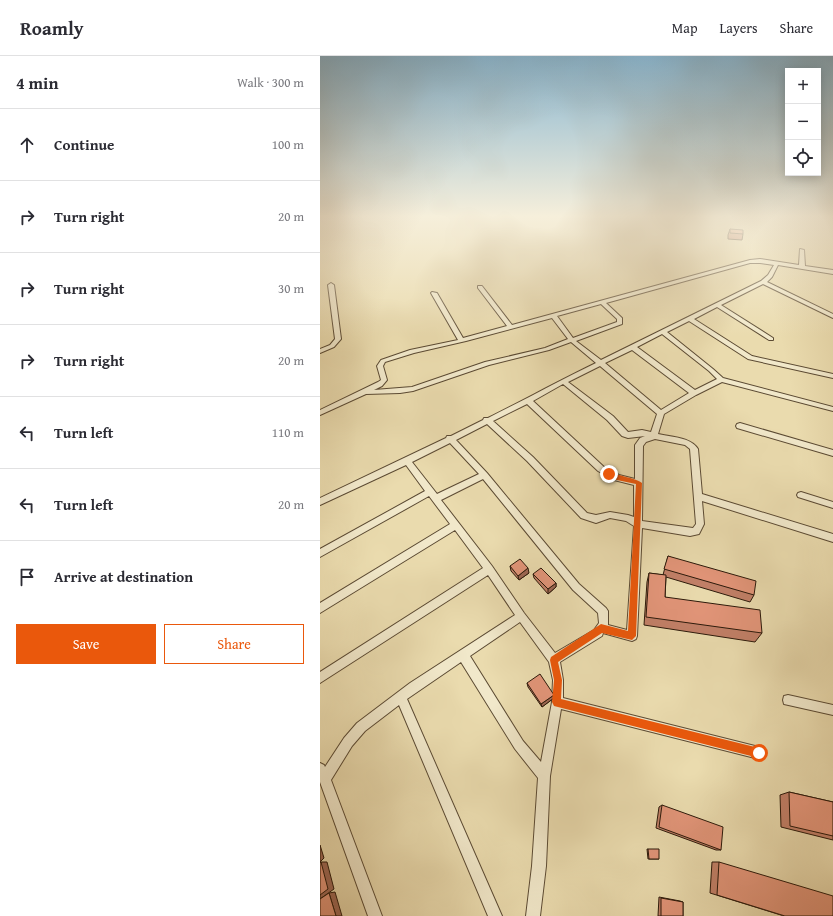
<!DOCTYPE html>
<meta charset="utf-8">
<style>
:root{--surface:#fff;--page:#f7f7f7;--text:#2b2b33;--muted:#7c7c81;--line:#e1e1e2;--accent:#ea580c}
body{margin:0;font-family:"Gentium Book Plus",serif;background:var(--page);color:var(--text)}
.controls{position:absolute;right:12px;top:12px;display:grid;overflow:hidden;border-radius:0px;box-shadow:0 2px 10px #0003}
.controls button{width:36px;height:36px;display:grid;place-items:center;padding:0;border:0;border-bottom:1px solid var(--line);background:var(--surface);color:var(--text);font:20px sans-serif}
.stop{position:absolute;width:12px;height:12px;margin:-9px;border:3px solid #ea580c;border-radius:50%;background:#fff}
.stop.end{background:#ea580c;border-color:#fff;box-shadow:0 1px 4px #0008}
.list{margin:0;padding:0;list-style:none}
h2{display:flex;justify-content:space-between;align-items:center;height:52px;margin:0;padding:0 16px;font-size:17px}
h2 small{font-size:13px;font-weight:400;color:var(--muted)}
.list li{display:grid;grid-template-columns:26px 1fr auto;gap:12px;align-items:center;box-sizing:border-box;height:72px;padding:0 16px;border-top:1px solid var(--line)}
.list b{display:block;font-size:15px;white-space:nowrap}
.list em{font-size:13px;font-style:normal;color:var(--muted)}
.actions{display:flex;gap:8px;padding:12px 16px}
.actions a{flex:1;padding:9px 0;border:1px solid var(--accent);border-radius:0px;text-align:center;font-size:14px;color:var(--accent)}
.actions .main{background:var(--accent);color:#fff}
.icon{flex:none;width:22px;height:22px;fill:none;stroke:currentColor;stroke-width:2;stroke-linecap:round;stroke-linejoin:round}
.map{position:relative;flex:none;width:513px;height:860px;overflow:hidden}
header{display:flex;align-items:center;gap:24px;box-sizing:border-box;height:56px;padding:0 20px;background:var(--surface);border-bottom:1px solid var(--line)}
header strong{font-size:19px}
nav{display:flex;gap:22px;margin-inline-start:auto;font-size:14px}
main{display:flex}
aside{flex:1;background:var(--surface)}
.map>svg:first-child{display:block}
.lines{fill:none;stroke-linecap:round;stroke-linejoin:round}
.minor-casing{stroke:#5b4a33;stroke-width:2}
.minor{fill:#f1e8ca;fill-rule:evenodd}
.wall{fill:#c28068;stroke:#2b190a}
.shaded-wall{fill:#9e6855;stroke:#2b190a}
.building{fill:#e29579;stroke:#2b190a}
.route{fill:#ea580c}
</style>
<header>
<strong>Roamly</strong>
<nav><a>Map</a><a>Layers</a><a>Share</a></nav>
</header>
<main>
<aside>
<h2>4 min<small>Walk · 300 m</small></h2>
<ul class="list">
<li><svg class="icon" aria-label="ahead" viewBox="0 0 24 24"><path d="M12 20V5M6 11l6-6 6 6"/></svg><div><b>Continue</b></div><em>100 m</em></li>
<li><svg class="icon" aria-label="right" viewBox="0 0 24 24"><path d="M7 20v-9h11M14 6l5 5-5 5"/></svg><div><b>Turn right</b></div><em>20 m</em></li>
<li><svg class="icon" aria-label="right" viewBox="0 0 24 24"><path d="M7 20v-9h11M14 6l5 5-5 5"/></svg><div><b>Turn right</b></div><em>30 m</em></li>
<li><svg class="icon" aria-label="right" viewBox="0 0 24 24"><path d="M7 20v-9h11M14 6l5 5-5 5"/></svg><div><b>Turn right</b></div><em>20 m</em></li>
<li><svg class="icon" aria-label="left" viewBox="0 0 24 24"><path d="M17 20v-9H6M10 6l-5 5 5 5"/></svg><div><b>Turn left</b></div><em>110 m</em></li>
<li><svg class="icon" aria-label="left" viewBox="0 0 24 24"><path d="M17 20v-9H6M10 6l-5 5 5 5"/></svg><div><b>Turn left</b></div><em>20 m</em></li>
<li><svg class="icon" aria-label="arrive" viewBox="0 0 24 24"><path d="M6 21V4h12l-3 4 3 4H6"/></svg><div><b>Arrive at destination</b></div></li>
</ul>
<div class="actions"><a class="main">Save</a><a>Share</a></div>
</aside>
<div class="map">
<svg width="513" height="860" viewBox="0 0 513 860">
<rect width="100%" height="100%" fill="#eadbae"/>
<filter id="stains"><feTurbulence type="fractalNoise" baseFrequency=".005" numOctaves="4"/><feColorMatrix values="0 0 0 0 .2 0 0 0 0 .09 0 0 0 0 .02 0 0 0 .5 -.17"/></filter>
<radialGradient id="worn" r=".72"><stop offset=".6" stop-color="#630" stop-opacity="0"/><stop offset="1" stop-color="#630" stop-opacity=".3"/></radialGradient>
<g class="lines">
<g class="minor-casing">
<g id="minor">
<path d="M480 193 484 194 485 210 513 214V218L458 209 452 221 447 226 513 258V262L443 228 401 249 453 282V284H449L397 251 374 263 432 300 513 318V322L428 303 369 265 347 276 393 313 403 322 513 351V355L402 326 376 339 344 358 338 378C351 381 371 381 378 393L382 438 513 478V486L382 445 384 468 379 478 370 480 322 472 317 580 316 583 312 585 283 577 282 580 240 606 243 624V642L439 691 443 693 445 697 443 701 439 703 241 653 230 720 226 810 220 860H206L212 810 218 722 195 693 141 606 87 643 182 860H168L79 649 45 675 32 690 11 724 62 860H48L0 726V707L4 709 5 711 24 682 37 667 90 627 195 559 168 519 0 627V616L163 512 135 474 0 557V547L130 468 109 440 0 501V493L105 435 86 409 0 449V442L126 382 127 380H131L163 364 164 362H168C204 344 239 325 276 307L251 286 229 294 169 309 93 335 80 337 46 338 0 359V354L58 326 61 324 57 310 61 304 90 294 138 284 111 237 112 236 117 237 143 282 187 270 158 232V230H162L192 269 430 204 440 203 479 209ZM430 207H440L454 209 448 219 441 225 281 304 256 285 302 268V262L286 247ZM281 248 297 263V266L253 282 237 260ZM232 262 248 283 225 292 165 306 92 331 54 334 62 330 67 324 63 310 65 306 94 297 146 285ZM342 278 389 315 397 323 375 334 317 291ZM312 294 369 337 341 354 285 307ZM280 310 337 358 331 376 322 374 308 376 293 360 248 326ZM243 328 287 364 302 380 308 382 325 380 320 382 315 389V423L299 419 284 411 213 345ZM207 348 278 415 294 424 314 429V461L308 459 290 456 276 459 267 457 213 401 173 365ZM167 368 207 405 261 462 276 467 290 462 306 465 314 470 307 574 288 569V555L286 552 259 528 167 417 136 384ZM335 383 365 389 370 393 376 468 373 472 322 465 323 390 326 386ZM130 387 159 418 117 438 92 406ZM163 423 253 534 278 557 279 567 274 574 235 597 204 557 172 510 121 444ZM200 566 229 606 233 624 232 646 221 706 203 685 150 600Z"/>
<path d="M11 227 14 229 21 283 14 291 0 297V293L10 289 15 283 8 229Z"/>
<path d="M420 367 513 394V400L417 372 416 370 417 368Z"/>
<path d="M481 436 513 446V452L478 441 477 439 478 437Z"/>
<path d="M468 639 513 649V659L464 648 463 644 464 640Z"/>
</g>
</g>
<use href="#minor" class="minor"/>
</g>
<g class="wall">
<path d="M410 173 423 178 422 184 408 183V179Z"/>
<path d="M348 500 434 539 430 546 346 521 345 541 442 577 435 586 324 569 327 526 329 517 343 519Z"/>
<path d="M190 510 209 517 199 524 191 515Z"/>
<path d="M213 518 236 527V531L228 538 214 522Z"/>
<path d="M207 627 234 642 222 651 208 631Z"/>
<path d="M469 736 513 746V784L461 771 460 739Z"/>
<path d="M342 749 401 794H396L336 772 339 751Z"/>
<path d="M327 793H328L339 803H328Z"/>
<path d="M392 806H399L464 860 390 837Z"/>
<path d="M339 841 360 845 363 846V860H338Z"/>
</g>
<g class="shaded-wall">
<path d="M208 512 209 517 199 524 198 520Z"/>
<path d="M236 527V531L228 538V533Z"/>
<path d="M234 639V642L222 651 221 648Z"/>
<path d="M0 789 4 802 0 806Z"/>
<path d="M1 806H7L14 833 0 843Z"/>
<path d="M15 836 22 860H16L9 837Z"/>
</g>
<g class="building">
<path d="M410 173 423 174V178L410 177Z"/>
<path d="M348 500 436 525 434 539 344 513Z"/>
<path d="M200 503 208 512 198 520 190 510Z"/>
<path d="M221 512 236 527 228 533 213 518Z"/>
<path d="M329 517 346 519 345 541 440 554 442 577 326 561Z"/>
<path d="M220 618 234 639 221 648 207 627Z"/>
<path d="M469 736 513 746V780L470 770Z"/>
<path d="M342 749 403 771 401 794 339 771Z"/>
<path d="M328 793H339V803H329Z"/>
<path d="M1 806 8 833 0 839V807Z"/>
<path d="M399 806 513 840V860H465L397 839Z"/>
<path d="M9 837 16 860H0V843Z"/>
<path d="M341 842 363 846V860H341Z"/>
</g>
<linearGradient id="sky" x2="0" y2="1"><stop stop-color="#88b6d1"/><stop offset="0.57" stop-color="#f6efdb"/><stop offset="1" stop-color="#f6efdb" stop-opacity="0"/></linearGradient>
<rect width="513" height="281" fill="url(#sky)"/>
<path class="route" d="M289 416C297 419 318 423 322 427L316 580 312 584 282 577 238 606 242 624 241 643 439 692 442 694 443 697 442 700 439 702 234 650 232 646 234 624 230 604 231 601 281 568 308 575 316 428 297 424 287 420V417Z"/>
<rect width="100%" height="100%" filter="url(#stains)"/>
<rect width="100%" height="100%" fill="url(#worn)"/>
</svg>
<div class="controls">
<button>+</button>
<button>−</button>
<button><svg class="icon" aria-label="locate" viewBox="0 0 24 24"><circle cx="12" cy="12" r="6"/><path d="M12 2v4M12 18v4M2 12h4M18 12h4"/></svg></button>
</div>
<div class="stop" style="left:439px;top:697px"></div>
<div class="stop end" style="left:289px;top:418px"></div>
</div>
</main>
